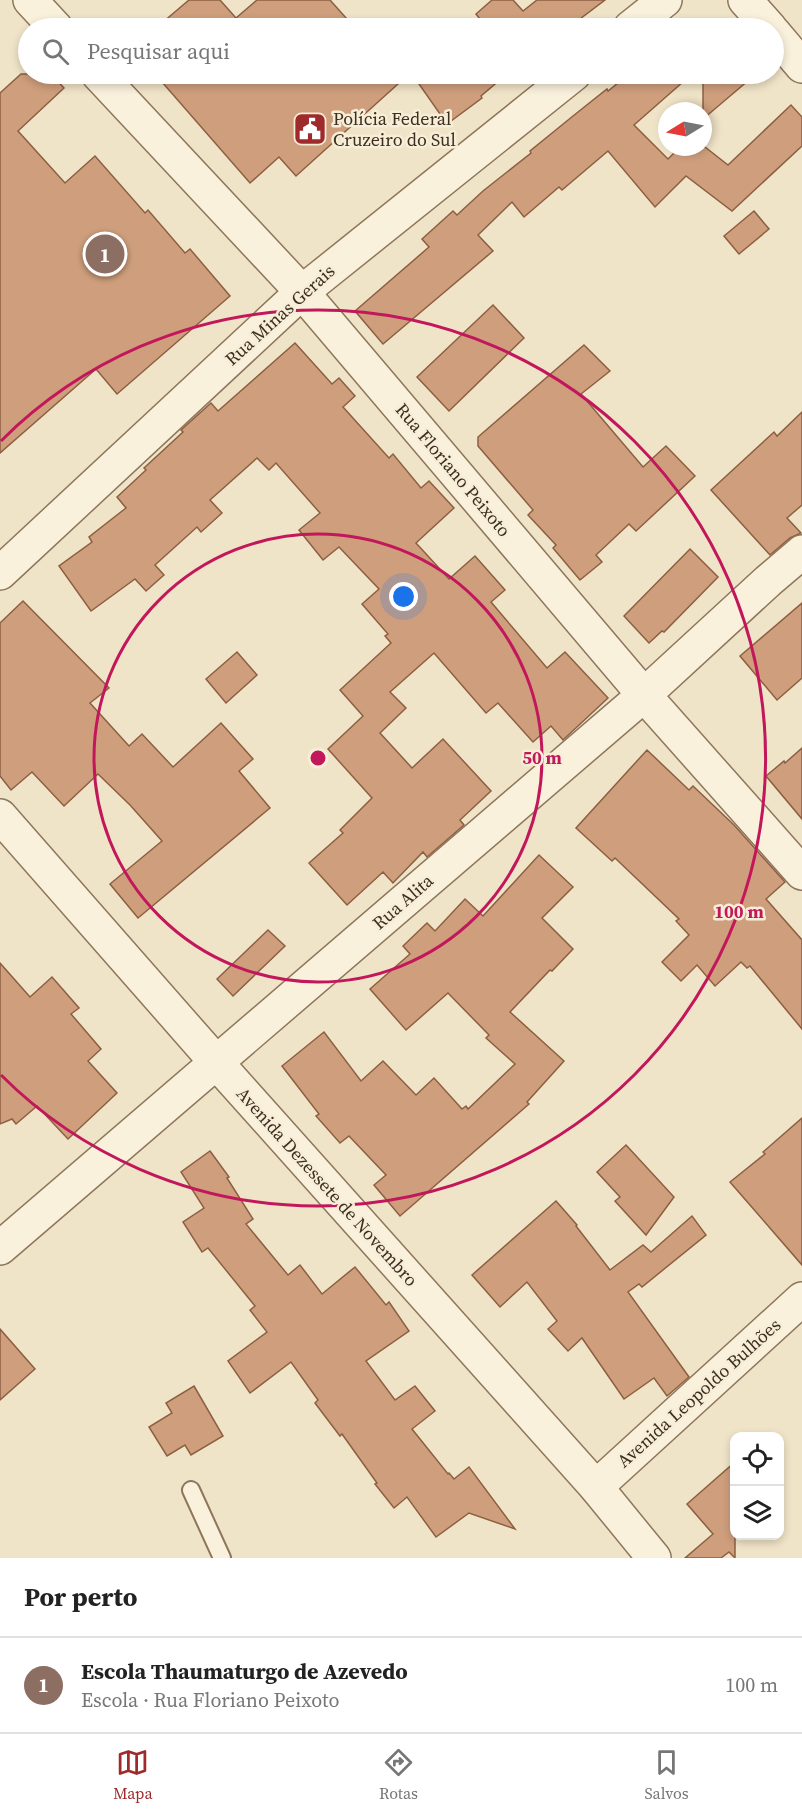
<!DOCTYPE html>
<html lang="pt">
<meta charset="utf-8">
<style>
:root{--surface:#fff;--page:#f6f6f6;--text:#222;--muted:#767676;--line:#e0e0e0;--accent:#9e2a2b}
body{margin:0;font-family:"Source Serif 4",serif;background:var(--page);color:var(--text)}
.controls{position:absolute;right:18px;bottom:18px;display:grid;overflow:hidden;border-radius:12px;box-shadow:0 3px 9px #0003}
.controls button{width:54px;height:54px;display:grid;place-items:center;padding:0;border:0;border-bottom:2px solid var(--line);background:var(--surface);color:var(--text);font:30px sans-serif}
.compass{position:absolute;left:658px;top:102px;width:54px;height:54px;border-radius:50%;background:var(--surface);box-shadow:0 3px 9px #0003;rotate:260deg}
.you{position:absolute;left:404px;top:597px;width:21px;height:21px;margin:-15px;border:4px solid #fff;border-radius:50%;background:#1a73e8;box-shadow:0 0 0 9px #1a73e833}
.badge{display:grid;place-items:center;width:39px;height:39px;border-radius:50%;background:var(--accent);color:#fff;font-size:20px;font-weight:700}
.pin{position:absolute;translate:-50% -50%;border:3px solid #fff;box-shadow:0 2px 6px #0006}
.list{margin:0;padding:0;list-style:none}
h2{display:flex;justify-content:space-between;align-items:center;height:78px;margin:0;padding:0 24px;font-size:26px}
h2 small{font-size:20px;font-weight:400;color:var(--muted)}
.list li{display:grid;grid-template-columns:39px 1fr auto;gap:18px;align-items:center;box-sizing:border-box;height:96px;padding:0 24px;border-top:2px solid var(--line)}
.list b{display:block;font-size:22px;white-space:nowrap}
.list p{margin:0;font-size:20px;white-space:nowrap;color:var(--muted)}
.list em{font-size:20px;font-style:normal;color:var(--muted)}
.icon{flex:none;width:33px;height:33px;fill:none;stroke:currentColor;stroke-width:2;stroke-linecap:round;stroke-linejoin:round}
.map{position:relative;flex:none;width:802px;height:1558px;overflow:hidden}
.search{position:absolute;background:var(--surface);box-shadow:0 3px 9px #0003;left:18px;right:18px;top:18px;height:66px;display:flex;align-items:center;gap:15px;box-sizing:border-box;padding:0 21px;border-radius:33px;color:var(--muted);font-size:22px}
.sheet{height:174px;background:var(--surface)}
nav{display:flex;justify-content:space-around;align-items:center;box-sizing:border-box;height:84px;border-top:2px solid var(--line);background:var(--surface);font-size:16px;color:var(--muted)}
nav a{display:grid;justify-items:center;gap:3px}
nav .on{color:var(--accent)}
.map>svg:first-child{display:block}
.building{fill:#cf9f7d;stroke:#8d5f41;stroke-width:1.5}
.lines{fill:none;stroke-linecap:round;stroke-linejoin:round}
.service-casing{stroke:#8d765c;stroke-width:20}
.minor-casing{stroke:#8d765c;stroke-width:36}
.tertiary-casing{stroke:#8d765c;stroke-width:36}
.service{stroke:#faf1dc;stroke-width:16}
.minor{stroke:#faf1dc;stroke-width:33}
.tertiary{stroke:#faf1dc;stroke-width:33}
.ring{fill:none;stroke:#c2185b;stroke-width:3}
.labels{text-anchor:middle;stroke-width:5;stroke-linejoin:round;paint-order:stroke}
.poi-label{font-size:18px;fill:#3d2e20;stroke:#f7eed8;text-anchor:start}
.street-label{font-size:18px;fill:#3d2e20;stroke:#f7eed8}
.centre{fill:#c2185b;stroke:#f7eed8;stroke-width:3}
.ring-label{font-size:18px;text-anchor:middle;font-weight:bold;fill:#c2185b;stroke:#f7eed8;stroke-width:5;stroke-linejoin:round;paint-order:stroke}
</style>
<div class="map">
<svg width="802" height="1558" viewBox="0 0 802 1558">
<rect width="100%" height="100%" fill="#f0e4c8"/>
<g class="building">
<path d="M189 0H220L236 18 257 0H330L355 28H156Z"/>
<path d="M492 0H513L523 11 537 0H605L568 28H487L476 14Z"/>
<path d="M21 74H51L64 88 18 131 65 183 95 156 145 213 148 210 185 253 190 249 230 296 117 394 96 369 0 453V93Z"/>
<path d="M155 74H409L296 176 279 157 250 183Z"/>
<path d="M412 74H507L481 96 482 98 447 124Z"/>
<path d="M629 74H692L634 125 668 159 680 147H705L728 165 791 105 802 117V146L732 211 686 176 655 207 608 151 562 190 559 187 524 217 512 202 478 235 493 251 383 344 355 311 429 247 422 239 453 211 457 215 483 191 531 153 530 151 573 116 607 89 608 91Z"/>
<path d="M703 74H756L703 119Z"/>
<path d="M754 211 769 229 739 254 724 236Z"/>
<path d="M493 305 524 338 449 411 417 377Z"/>
<path d="M295 343 332 384 339 378 355 396 343 407 389 458 393 454 421 488 429 481 454 508 416 543 449 579 475 556 505 590 491 602 547 668 565 652 608 698 563 740 551 726 533 742 498 703 486 713 434 653 390 692 406 708 380 733 412 768 443 739 491 791 460 820 464 825 427 857 423 852 393 883 383 872 347 905 309 863 343 833 340 830 372 798 328 749 363 716 340 690 391 643 385 636 388 634 362 604 379 589 339 547 323 560 299 530 320 513 276 463 269 470 257 458 210 500 222 513 201 532 197 527 155 565 164 575 146 591 135 579 91 611 59 566 92 542 89 537 126 508 117 497 146 470 144 468 183 432 181 430 211 403 218 411Z"/>
<path d="M584 345 610 371 581 394 643 467 666 446 695 476 636 531 629 524 596 555 602 562 580 580 553 548 556 545 528 515 533 510 478 446V437Z"/>
<path d="M802 412V505L787 518 801 533 790 538 770 555 711 490 774 432 777 436Z"/>
<path d="M690 549 718 577 664 632 662 631 649 643 624 616Z"/>
<path d="M23 601 109 688 90 703 129 746 142 734 173 767 221 723 253 759 239 771 270 808 138 918 110 884 162 841 130 805 98 774 64 806 32 772 11 790 0 776V623Z"/>
<path d="M802 603V678L777 700 740 656Z"/>
<path d="M237 652 257 675 226 703 206 679Z"/>
<path d="M802 748V819L766 776 784 761 785 763Z"/>
<path d="M647 750 689 790 693 786 734 825 785 882 766 899 802 940V1029L750 966 747 968 741 962 715 986 697 965 681 981 662 962 689 935 676 921 679 919 615 858 612 861 576 828Z"/>
<path d="M539 855 573 887 542 918 573 949 552 971 550 970 510 1012 564 1061 527 1102 529 1104 400 1216 374 1185 386 1175 349 1136 340 1143 316 1116 319 1114 282 1066 324 1032 361 1081 383 1061 416 1095 434 1078 462 1109 466 1106 468 1109 515 1064 486 1038 489 1035 448 993 406 1030 370 989 410 954 403 946 427 923 435 931 465 899 483 916Z"/>
<path d="M268 930 285 946 233 996 217 979Z"/>
<path d="M0 963 30 997 52 977 79 1008 71 1014 101 1049 88 1061 117 1093 68 1139 37 1106 16 1124 12 1119 0 1124Z"/>
<path d="M802 1118V1265L730 1182 765 1154 763 1152Z"/>
<path d="M626 1145 674 1197 646 1235 615 1201 620 1197 597 1172Z"/>
<path d="M210 1151 229 1177 227 1178 253 1219 246 1224 288 1275 300 1265 322 1294 355 1267 386 1305 389 1302 409 1331 366 1361 395 1400 415 1386 435 1411 412 1429 448 1474 449 1473 454 1479 469 1467 515 1529 469 1513 436 1537 407 1497 394 1508 375 1484 377 1483 342 1434 340 1436 315 1403 318 1400 291 1362 250 1393 228 1361 267 1332 250 1310 255 1306 208 1248 202 1252 183 1222 204 1208 181 1172Z"/>
<path d="M556 1201 577 1225 576 1226 610 1270 643 1245 651 1252 692 1216 706 1235 642 1287 639 1284 628 1292 689 1377 667 1396 654 1378 624 1399 582 1338 568 1351 548 1329 557 1321 527 1282 500 1307 472 1275Z"/>
<path d="M0 1329 35 1369 0 1400Z"/>
<path d="M194 1386 223 1436 191 1455 185 1445 167 1456 149 1427 172 1413 166 1403Z"/>
<path d="M735 1462V1558L729 1552 721 1558H685L713 1534 687 1504Z"/>
</g>
<g class="lines">
<g class="service-casing">
<path id="service" d="M191 1490 222 1558"/>
</g>
<g class="minor-casing">
<g id="minor">
<path d="M30 0 56 28"/>
<path d="M630 28 665 0"/>
<path d="M98 74 302 292 644 695 802 873"/>
<path d="M0 573 302 292 574 74"/>
<path d="M0 816 216 1062 596 1487 654 1558"/>
<path d="M596 1487 802 1299"/>
</g>
</g>
<g class="tertiary-casing">
<g id="tertiary">
<path d="M745 0 770 28"/>
<path d="M774 33 802 66"/>
<path d="M0 1248 644 695 768 581 802 552"/>
</g>
</g>
<use href="#service" class="service"/>
<use href="#minor" class="minor"/>
<use href="#tertiary" class="tertiary"/>
</g>
<g class="ring">
<circle cx="318" cy="758" r="224"/>
<path d="M1 441A448 448 0 1 1 1 1075"/>
</g>
<defs>
<g id="civic-square" transform="scale(1.725)"><rect x="-9" y="-9" width="18" height="18" rx="4" fill="#9e2a2b" stroke="#f7eed8"/><path d="M-.6-6.5H3V-4.5H.6V-3L4-1V1h2V6H-6V1h2V-1L-.6-3ZM-1.2 2.5V6h2.4V2.5Z" fill="#fff"/></g>
</defs>
<g fill-rule="evenodd">
<use href="#civic-square" x="310" y="129"/>
</g>
<g class="labels">
<g class="poi-label">
<text x="333" y="125">Polícia Federal<tspan x="333" dy="21">Cruzeiro do Sul</tspan></text>
</g>
<g class="street-label">
<text transform="translate(280 315) rotate(-42)" y="6">Rua Minas Gerais</text>
<text transform="translate(453 470) rotate(50)" y="6">Rua Floriano Peixoto</text>
<text transform="translate(403 902) rotate(-41)" y="6">Rua Alita</text>
<text transform="translate(327 1187) rotate(48)" y="6">Avenida Dezessete de Novembro</text>
<text transform="translate(699 1393) rotate(-42)" y="6">Avenida Leopoldo Bulhões</text>
</g>
</g>
<circle cx="318" cy="758" r="9" class="centre"/>
<g class="ring-label">
<text x="542" y="764">50 m</text>
<text x="739" y="918">100 m</text>
</g>
</svg>
<div class="controls">
<button><svg class="icon" aria-label="locate" viewBox="0 0 24 24"><circle cx="12" cy="12" r="6"/><path d="M12 2v4M12 18v4M2 12h4M18 12h4"/></svg></button>
<button><svg class="icon" aria-label="layers" viewBox="0 0 24 24"><path d="M12 4l9 5-9 5-9-5zM3 14l9 5 9-5"/></svg></button>
</div>
<svg class="compass" viewBox="-18 -18 36 36"><path d="M0-13l5 13h-10z" fill="#e53935"/><path d="M0 13l5-13h-10z" fill="#767676"/></svg>
<div class="you"></div>
<div class="pin badge" style="left:105px;top:254px;background:#8d6e63">1</div>
<div class="search"><svg class="icon" aria-label="search" viewBox="0 0 24 24"><circle cx="10" cy="10" r="6"/><path d="M15 15l6 6"/></svg>Pesquisar aqui</div>
</div>
<section class="sheet">
<h2>Por perto<small></small></h2>
<ul class="list">
<li><span class="badge" style="background:#8d6e63">1</span><div><b>Escola Thaumaturgo de Azevedo</b><p>Escola · Rua Floriano Peixoto</p></div><em>100 m</em></li>
</ul>
</section>
<nav>
<a class="on"><svg class="icon" aria-label="map" viewBox="0 0 24 24"><path d="M3 6l6-2 6 2 6-2v14l-6 2-6-2-6 2zM9 4v14M15 6v14"/></svg>Mapa</a>
<a><svg class="icon" aria-label="directions" viewBox="0 0 24 24"><path d="M12 3l9 9-9 9-9-9zM9 14v-3h6M13 9l2 2-2 2"/></svg>Rotas</a>
<a><svg class="icon" aria-label="saved" viewBox="0 0 24 24"><path d="M7 4h10v16l-5-4-5 4z"/></svg>Salvos</a>
</nav>
